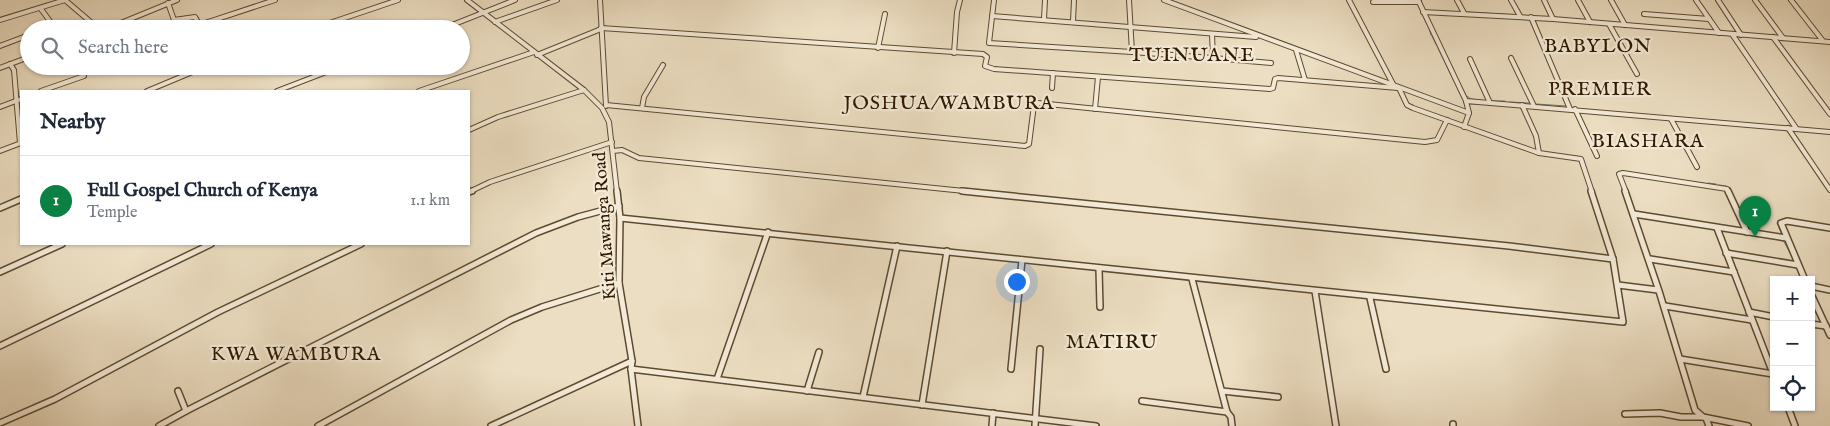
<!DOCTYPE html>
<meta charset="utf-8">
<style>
:root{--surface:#fff;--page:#f2f2f3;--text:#1f2937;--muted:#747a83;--line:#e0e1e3;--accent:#0b8043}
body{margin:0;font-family:"IM FELL English",serif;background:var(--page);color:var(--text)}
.controls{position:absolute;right:15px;bottom:15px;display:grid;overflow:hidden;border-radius:0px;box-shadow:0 1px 4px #0004}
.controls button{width:45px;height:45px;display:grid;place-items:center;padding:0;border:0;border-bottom:1px solid var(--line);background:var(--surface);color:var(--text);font:25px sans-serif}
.you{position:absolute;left:1016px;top:281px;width:18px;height:18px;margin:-12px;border:4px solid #fff;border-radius:50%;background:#1a73e8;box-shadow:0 0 0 8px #1a73e833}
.badge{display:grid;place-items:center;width:32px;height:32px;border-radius:50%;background:var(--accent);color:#fff;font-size:16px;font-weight:700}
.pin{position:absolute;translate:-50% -41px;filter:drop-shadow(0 1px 2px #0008)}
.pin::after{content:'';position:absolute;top:26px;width:18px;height:15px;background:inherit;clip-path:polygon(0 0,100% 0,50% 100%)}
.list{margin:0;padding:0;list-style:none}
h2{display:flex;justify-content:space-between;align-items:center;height:65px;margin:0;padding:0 20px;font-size:21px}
h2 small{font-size:16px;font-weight:400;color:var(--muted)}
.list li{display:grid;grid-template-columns:32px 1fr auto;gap:15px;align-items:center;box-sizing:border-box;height:90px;padding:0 20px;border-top:1px solid var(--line)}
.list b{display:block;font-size:19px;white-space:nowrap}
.list p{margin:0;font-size:16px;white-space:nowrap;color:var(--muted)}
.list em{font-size:16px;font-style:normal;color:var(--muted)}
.icon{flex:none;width:28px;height:28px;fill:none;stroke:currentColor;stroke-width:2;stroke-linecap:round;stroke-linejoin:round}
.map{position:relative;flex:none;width:1830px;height:426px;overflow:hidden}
.search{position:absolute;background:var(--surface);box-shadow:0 1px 4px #0004;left:20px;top:20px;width:450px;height:55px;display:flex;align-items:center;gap:12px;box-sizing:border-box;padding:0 18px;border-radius:28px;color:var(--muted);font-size:19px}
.panel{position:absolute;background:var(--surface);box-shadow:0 1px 4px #0004;left:20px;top:90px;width:450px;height:155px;border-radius:0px}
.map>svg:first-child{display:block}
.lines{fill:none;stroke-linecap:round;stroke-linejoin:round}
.stream{stroke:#6f7a70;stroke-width:1}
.street-far1-casing{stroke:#5e4a30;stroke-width:6}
.street-casing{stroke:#5e4a30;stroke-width:8}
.street-far1{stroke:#f3ead7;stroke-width:4}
.street{stroke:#f3ead7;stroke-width:5}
.labels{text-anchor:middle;stroke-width:4.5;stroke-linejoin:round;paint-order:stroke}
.street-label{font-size:18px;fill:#2f1800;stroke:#f3ead7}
.quarter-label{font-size:20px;letter-spacing:1px;fill:#2f1800;stroke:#f3ead7}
</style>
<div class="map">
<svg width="1830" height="426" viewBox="0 0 1830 426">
<rect width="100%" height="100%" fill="#ecdec2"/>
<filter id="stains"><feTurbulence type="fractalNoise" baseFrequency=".004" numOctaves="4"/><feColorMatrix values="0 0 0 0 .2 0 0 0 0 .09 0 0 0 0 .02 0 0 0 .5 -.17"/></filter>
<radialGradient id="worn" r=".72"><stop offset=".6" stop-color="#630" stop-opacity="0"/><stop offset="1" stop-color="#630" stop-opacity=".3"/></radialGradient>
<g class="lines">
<g class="stream">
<path d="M1420 9 1427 24"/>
<path d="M1466 12 1516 15"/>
<path d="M1429 28 1431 35"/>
<path d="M1432 36 1437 46"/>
<path d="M1438 48 1455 83"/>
<path d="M1462 88 1465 93"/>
<path d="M1467 96 1471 99 1487 101"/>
<path d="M1492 101H1505"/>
<path d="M1510 102 1529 103"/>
<path d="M1470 104H1477"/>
<path d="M1536 104 1567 106"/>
<path d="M1708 183 1716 184"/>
<path d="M1719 185 1726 186"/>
<path d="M1778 221 1777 223 1782 235"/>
<path d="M1783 240 1794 260"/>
<path d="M1804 271 1808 280"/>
<path d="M1812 289 1814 294"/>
</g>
<g class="street-far1-casing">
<g id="street-far1">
<path d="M65 0 99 29"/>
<path d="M467 0 584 90 602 108 609 122 617 192"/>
<path d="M600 0 606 106"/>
<path d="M994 0 989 43 1132 52"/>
<path d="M1129 0 1132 52 1213 58 1212 34"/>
<path d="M1164 0 1469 113"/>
<path d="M1349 0 1393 84 1391 85"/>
<path d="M1418 0 1466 101 1469 113 1464 127"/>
<path d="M1457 0 1464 13"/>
<path d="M1511 0 1520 16"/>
<path d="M1544 0 1553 19"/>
<path d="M1578 0 1590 22"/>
<path d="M1611 0 1625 25"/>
<path d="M1696 0 1719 33"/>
<path d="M1718 0 1741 35"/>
<path d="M1755 0 1783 38"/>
<path d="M1791 0 1823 41"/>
<path d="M1373 2H1419"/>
<path d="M168 3 174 20 195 17 199 24H202L275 0"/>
<path d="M41 9 52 24 44 29"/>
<path d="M1423 12 1553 19 1830 42"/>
<path d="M1644 14 1709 19"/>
<path d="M992 16 1256 37"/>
<path d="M1531 17 1570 109"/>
<path d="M1044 19 1045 0"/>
<path d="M0 20 65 0"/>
<path d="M1073 21 1074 0"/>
<path d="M495 22 557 0"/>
<path d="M1609 24 1637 74"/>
<path d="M601 28 983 54 987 57 985 66 994 69 1270 89 1273 88 1275 79 1278 78 1398 88"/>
<path d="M106 29 177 0"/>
<path d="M312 29 398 0"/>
<path d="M442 29 515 0"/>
<path d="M1732 34 1796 128"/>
<path d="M1773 37 1830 114"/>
<path d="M0 46 29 35"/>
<path d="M878 48 885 14"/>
<path d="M1296 50 1305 80"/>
<path d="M954 53 957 12 960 0"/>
<path d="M537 55 601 29"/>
<path d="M1213 58 1271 63"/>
<path d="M1511 58 1534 106"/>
<path d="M1470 59 1490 103"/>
<path d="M10 64 14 70 20 143"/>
<path d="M0 68 29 57"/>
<path d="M1052 88 1053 73"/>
<path d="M1399 88 1407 105 1413 108 1539 153 1581 159 1592 192"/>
<path d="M41 91 84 76"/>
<path d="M147 91 207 66"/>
<path d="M277 91 342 66"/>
<path d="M419 91 534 52"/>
<path d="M1466 101 1830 132"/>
<path d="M606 105 1025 146 1029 144 1034 105 1038 103 1425 142 1437 140 1447 120"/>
<path d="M1522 105 1536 136 1539 153"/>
<path d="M0 107 21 99"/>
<path d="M642 108 644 97 663 65"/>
<path d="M1095 109 1098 77"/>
<path d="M1575 109 1597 156"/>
<path d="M1671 119 1697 167"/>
<path d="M1788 128 1830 190"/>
<path d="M469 130 498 117 584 90"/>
<path d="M0 151 21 143"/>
<path d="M613 151 622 150 639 158 974 192"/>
<path d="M469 192 490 182 612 142"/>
<path d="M1626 192 1619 174 1623 173 1727 189 1728 192"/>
</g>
</g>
<g class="street-casing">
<g id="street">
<path d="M617 191 620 218 619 283 632 361 631 369 638 426"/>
<path d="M962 191 1509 246 1613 259"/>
<path d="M1625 191 1659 291 1695 410 1703 417 1748 426"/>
<path d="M1728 191 1747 232"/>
<path d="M469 192 472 191"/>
<path d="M0 208 21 199"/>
<path d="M1634 214 1786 238"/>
<path d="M620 218C954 253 1288 290 1623 322L1613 259 1591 191"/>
<path d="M1717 228 1774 376"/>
<path d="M1726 253 1798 265"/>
<path d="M1650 259 1734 272"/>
<path d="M1099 269 1100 307"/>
<path d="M0 272 62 244"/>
<path d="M1192 279 1227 412"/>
<path d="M1805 280 1781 223 1787 221 1830 228"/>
<path d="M1618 285 1658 290"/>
<path d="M1811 286 1830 290"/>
<path d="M1315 291 1336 426"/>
<path d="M1811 294 1830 335"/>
<path d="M1370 298 1386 369"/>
<path d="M1665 306 1752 320"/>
<path d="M1749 312 1774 317"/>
<path d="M1811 324 1826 326"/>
<path d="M0 346 211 244"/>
<path d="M1680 359 1773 374"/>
<path d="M631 369 1096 426"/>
<path d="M1011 369 1022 260"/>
<path d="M717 379 768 232"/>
<path d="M807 391 819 352"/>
<path d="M1222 391 1278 397"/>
<path d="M863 397 897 246"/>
<path d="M1142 401 1227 412 1231 417 1232 426"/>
<path d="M922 405 947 251"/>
<path d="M1788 407 1795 426"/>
<path d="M186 411 536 233 578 217 619 206"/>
<path d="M1625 414 1660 413 1681 417H1703"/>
<path d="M1706 418 1709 426"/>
<path d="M0 423 55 399 218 312 361 244"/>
<path d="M1453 424V426"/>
<path d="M159 426 186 411 178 391"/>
<path d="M318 426 511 320 542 307 619 283"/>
<path d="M491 426 632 361"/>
<path d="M992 426 993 413"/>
<path d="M1035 426 1040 349"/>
</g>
</g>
<use href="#street-far1" class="street-far1"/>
<use href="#street" class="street"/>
</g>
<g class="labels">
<g class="street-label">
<text transform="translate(604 226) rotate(-94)" y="6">Kiti Mawanga Road</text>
</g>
<g class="quarter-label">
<text x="1598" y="52">BABYLON</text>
<text x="1192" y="61">TUINUANE</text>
<text x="1600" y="95">PREMIER</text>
<text x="949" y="109">JOSHUA/WAMBURA</text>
<text x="1648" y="147">BIASHARA</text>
<text x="1112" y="348">MATIRU</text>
<text x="296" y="360">KWA WAMBURA</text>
</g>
</g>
<rect width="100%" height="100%" filter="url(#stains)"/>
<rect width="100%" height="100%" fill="url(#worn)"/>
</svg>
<div class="controls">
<button>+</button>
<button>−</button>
<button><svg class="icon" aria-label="locate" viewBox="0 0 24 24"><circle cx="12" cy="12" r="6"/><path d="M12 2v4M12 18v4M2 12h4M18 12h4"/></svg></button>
</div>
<div class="you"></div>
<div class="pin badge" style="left:1755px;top:237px">1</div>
<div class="search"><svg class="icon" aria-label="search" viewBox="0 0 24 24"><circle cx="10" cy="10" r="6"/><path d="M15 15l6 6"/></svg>Search here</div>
<section class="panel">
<h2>Nearby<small></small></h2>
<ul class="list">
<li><span class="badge">1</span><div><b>Full Gospel Church of Kenya</b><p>Temple</p></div><em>1.1 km</em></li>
</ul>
</section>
</div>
